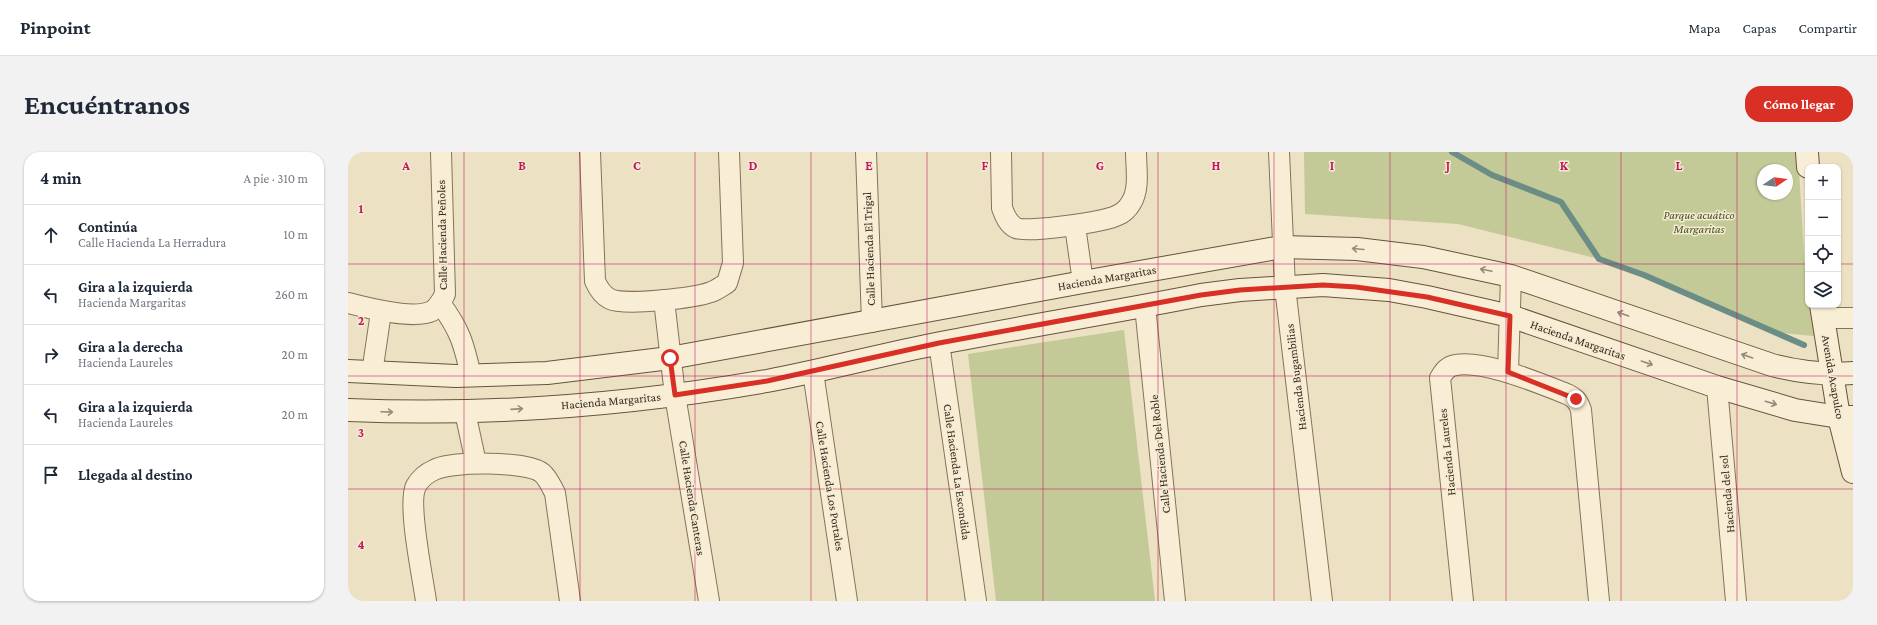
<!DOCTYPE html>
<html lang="es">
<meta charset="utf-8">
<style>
:root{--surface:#fff;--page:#f2f2f3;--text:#1f2937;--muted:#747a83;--line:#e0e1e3;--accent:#d93025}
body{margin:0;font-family:"Crimson Pro",serif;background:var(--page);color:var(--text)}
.controls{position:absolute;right:12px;top:12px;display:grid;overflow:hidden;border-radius:8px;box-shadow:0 1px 3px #0004}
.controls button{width:36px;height:36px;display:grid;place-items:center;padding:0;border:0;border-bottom:1px solid var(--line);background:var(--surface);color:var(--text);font:20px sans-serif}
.compass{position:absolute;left:1409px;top:12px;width:36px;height:36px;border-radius:50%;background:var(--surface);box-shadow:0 1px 3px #0004;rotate:77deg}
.stop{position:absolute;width:12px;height:12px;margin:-9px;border:3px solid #d93025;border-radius:50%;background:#fff}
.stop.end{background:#d93025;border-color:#fff;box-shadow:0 1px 4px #0008}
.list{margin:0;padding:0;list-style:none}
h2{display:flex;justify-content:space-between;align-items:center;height:52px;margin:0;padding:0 16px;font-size:17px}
h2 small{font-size:13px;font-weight:400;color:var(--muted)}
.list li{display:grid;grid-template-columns:26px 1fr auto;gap:12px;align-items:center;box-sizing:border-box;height:60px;padding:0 16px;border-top:1px solid var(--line)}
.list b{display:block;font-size:15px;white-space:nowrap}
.list p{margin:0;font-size:13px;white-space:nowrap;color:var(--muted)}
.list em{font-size:13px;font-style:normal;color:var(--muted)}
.icon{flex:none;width:22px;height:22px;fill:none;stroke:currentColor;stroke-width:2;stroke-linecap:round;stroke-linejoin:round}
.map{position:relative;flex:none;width:1505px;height:449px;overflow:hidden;border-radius:16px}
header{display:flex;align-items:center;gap:24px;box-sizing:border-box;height:56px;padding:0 20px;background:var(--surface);border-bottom:1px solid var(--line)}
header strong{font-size:19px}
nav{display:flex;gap:22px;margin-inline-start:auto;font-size:14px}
.intro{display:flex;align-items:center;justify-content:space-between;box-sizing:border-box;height:96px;padding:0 24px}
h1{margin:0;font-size:28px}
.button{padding:10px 18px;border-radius:16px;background:var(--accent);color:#fff;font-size:14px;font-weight:700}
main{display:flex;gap:24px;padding:0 24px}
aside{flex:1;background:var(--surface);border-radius:16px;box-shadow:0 1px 3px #0004}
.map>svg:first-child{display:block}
.green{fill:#c3ca97;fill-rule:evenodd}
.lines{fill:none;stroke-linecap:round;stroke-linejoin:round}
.stream{stroke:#6c8d86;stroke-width:6}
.street-casing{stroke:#86725a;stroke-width:22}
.secondary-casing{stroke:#68533d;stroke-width:24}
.street{stroke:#f8eed6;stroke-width:20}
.secondary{stroke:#f8eed6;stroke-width:22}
.oneway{stroke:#978c7a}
.route{stroke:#d93025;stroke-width:5}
.grid{fill:none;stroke:#c2185b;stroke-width:1;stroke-opacity:0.55}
.labels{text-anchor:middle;stroke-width:3;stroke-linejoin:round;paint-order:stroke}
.park-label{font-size:12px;font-style:italic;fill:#465225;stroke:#f4ebd2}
.street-label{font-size:12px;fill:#362a1e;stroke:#f4ebd2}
.grid-label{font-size:13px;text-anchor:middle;font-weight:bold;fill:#c2185b;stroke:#f4ebd2;stroke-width:3;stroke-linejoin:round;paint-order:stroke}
</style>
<header>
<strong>Pinpoint</strong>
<nav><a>Mapa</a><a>Capas</a><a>Compartir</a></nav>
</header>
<div class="intro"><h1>Encuéntranos</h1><a class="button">Cómo llegar</a></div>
<main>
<aside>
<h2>4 min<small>A pie · 310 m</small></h2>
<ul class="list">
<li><svg class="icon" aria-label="ahead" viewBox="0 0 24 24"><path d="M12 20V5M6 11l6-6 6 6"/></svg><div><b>Continúa</b><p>Calle Hacienda La Herradura</p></div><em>10 m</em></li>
<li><svg class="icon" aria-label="left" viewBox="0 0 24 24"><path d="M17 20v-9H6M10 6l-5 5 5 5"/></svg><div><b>Gira a la izquierda</b><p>Hacienda Margaritas</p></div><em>260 m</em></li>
<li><svg class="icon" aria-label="right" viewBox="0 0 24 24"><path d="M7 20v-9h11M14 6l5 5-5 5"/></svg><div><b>Gira a la derecha</b><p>Hacienda Laureles</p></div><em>20 m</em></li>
<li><svg class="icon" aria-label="left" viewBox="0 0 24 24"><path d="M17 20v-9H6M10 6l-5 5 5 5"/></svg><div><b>Gira a la izquierda</b><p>Hacienda Laureles</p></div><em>20 m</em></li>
<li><svg class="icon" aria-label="arrive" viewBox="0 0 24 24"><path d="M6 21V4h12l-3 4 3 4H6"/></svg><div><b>Llegada al destino</b></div></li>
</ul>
</aside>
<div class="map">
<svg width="1505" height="449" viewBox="0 0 1505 449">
<rect width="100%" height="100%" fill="#ede1c3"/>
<g class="green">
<path d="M956 0H1450L1458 137 1460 144V153H1463L1475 185 1426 180 1296 123 1251 107 1110 72 957 62ZM1415 18H1439V42H1415Z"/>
<path d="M776 178 807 449H648L620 202Z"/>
</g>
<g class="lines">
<path class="stream" d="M1104 0 1144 23 1213 50 1251 107 1296 123 1456 193"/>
<g class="street-casing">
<g id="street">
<path d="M242 0 247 129C250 136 254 143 262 147 276 154 347 146 363 140 369 138 374 134 379 131L385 111 381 0"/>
<path d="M518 0 524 170"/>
<path d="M653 0 654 56C657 64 660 72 668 76 680 81 757 70 770 63 775 61 780 56 783 51 792 37 788 16 788 0"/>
<path d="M931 0 937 135 974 449"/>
<path d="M727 74 735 130"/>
<path d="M316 148 327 243 361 449"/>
<path d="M0 151C19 156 66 168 84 159 91 155 94 148 97 142L93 0"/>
<path d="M92 151C112 178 116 192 123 224"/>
<path d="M797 154 827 449"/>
<path d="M1475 166H1505"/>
<path d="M591 191 628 449"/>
<path d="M465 220 499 449"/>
<path d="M1160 220 1163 124"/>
<path d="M24 221 33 160"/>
<path d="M1369 235 1388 449"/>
<path d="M117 260 128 311"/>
<path d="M78 449C75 427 59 351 68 334 72 327 79 321 86 318 102 309 180 309 194 321 200 326 203 334 207 341L222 449"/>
<path d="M1115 449 1092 226C1095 221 1098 216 1104 214 1130 205 1193 232 1219 242 1227 246 1230 249 1233 258L1251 449"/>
</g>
</g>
<g class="secondary-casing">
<g id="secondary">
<path d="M1459 0 1460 15"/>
<path d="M1473 153 1491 265 1505 320"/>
<path d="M0 219 108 224 199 221 322 206 735 130 934 95 1009 97 1075 105 1163 124 1424 213C1451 220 1477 223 1505 221"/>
<path d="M0 258C140 264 281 253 419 229 478 218 535 202 593 191 680 174 767 160 853 143L892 138 975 133 1041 138 1079 145 1162 164 1369 235 1447 258 1491 265H1505"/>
</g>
</g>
<use href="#street" class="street"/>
<use href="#secondary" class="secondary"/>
</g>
<defs><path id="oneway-shaft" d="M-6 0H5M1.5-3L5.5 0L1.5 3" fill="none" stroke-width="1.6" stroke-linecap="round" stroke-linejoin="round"/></defs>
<g class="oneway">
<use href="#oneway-shaft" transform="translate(1010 97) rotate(-175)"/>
<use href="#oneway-shaft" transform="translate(1138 118) rotate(-168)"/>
<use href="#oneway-shaft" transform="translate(1275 162) rotate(-161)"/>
<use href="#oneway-shaft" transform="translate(1399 204) rotate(-161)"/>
<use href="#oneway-shaft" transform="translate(1299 211) rotate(19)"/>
<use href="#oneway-shaft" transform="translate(1423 251) rotate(16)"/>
<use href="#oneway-shaft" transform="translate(169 257) rotate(-4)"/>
<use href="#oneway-shaft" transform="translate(39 260) rotate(2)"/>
</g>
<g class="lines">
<path class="route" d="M322 206 327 243 419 229 591 191 853 143 892 138 975 133 1008 135 1079 145 1162 164 1160 220 1228 247"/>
</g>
<path class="grid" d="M116 0V449M232 0V449M347 0V449M463 0V449M579 0V449M695 0V449M810 0V449M926 0V449M1042 0V449M1158 0V449M1273 0V449M1389 0V449M0 112H1460M1490 112H1505M0 224H1505M0 337H1505"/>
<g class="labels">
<g class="park-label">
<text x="1351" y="67">Parque acuático<tspan x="1351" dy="14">Margaritas</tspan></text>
</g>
<g class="street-label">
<text transform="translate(94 83) rotate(-91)" y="4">Calle Hacienda Peñoles</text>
<text transform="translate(521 97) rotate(-92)" y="4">Calle Hacienda El Trigal</text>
<text transform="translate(759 126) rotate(-10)" y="4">Hacienda Margaritas</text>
<text transform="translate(1230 188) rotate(19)" y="4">Hacienda Margaritas</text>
<text transform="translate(948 225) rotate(-97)" y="4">Hacienda Bugambilias</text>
<text transform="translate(1485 225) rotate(80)" y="4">Avenida Acapulco</text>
<text transform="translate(263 249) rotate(-5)" y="4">Hacienda Margaritas</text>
<text transform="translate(1099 300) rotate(-96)" y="4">Hacienda Laureles</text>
<text transform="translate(812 302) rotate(-96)" y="4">Calle Hacienda Del Roble</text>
<text transform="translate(609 320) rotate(82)" y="4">Calle Hacienda La Escondida</text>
<text transform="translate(482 334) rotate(81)" y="4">Calle Hacienda Los Portales</text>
<text transform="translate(1379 342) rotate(-95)" y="4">Hacienda del sol</text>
<text transform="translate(344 346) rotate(81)" y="4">Calle Hacienda Canteras</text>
</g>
</g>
<g class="grid-label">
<text x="58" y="18">A</text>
<text x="174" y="18">B</text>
<text x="289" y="18">C</text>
<text x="405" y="18">D</text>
<text x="521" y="18">E</text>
<text x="637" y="18">F</text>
<text x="752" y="18">G</text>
<text x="868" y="18">H</text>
<text x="984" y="18">I</text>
<text x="1100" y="18">J</text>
<text x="1216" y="18">K</text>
<text x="1331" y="18">L</text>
<text x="13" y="61">1</text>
<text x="13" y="173">2</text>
<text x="13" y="285">3</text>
<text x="13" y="397">4</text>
</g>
</svg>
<div class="controls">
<button>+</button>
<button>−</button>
<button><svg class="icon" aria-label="locate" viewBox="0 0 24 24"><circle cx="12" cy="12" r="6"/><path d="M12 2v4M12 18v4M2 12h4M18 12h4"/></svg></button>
<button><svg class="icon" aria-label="layers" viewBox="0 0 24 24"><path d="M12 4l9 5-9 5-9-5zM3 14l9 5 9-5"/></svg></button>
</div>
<svg class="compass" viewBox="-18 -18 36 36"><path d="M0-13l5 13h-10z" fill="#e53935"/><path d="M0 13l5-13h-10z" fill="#747a83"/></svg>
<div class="stop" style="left:322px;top:206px"></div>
<div class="stop end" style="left:1228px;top:247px"></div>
</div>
</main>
